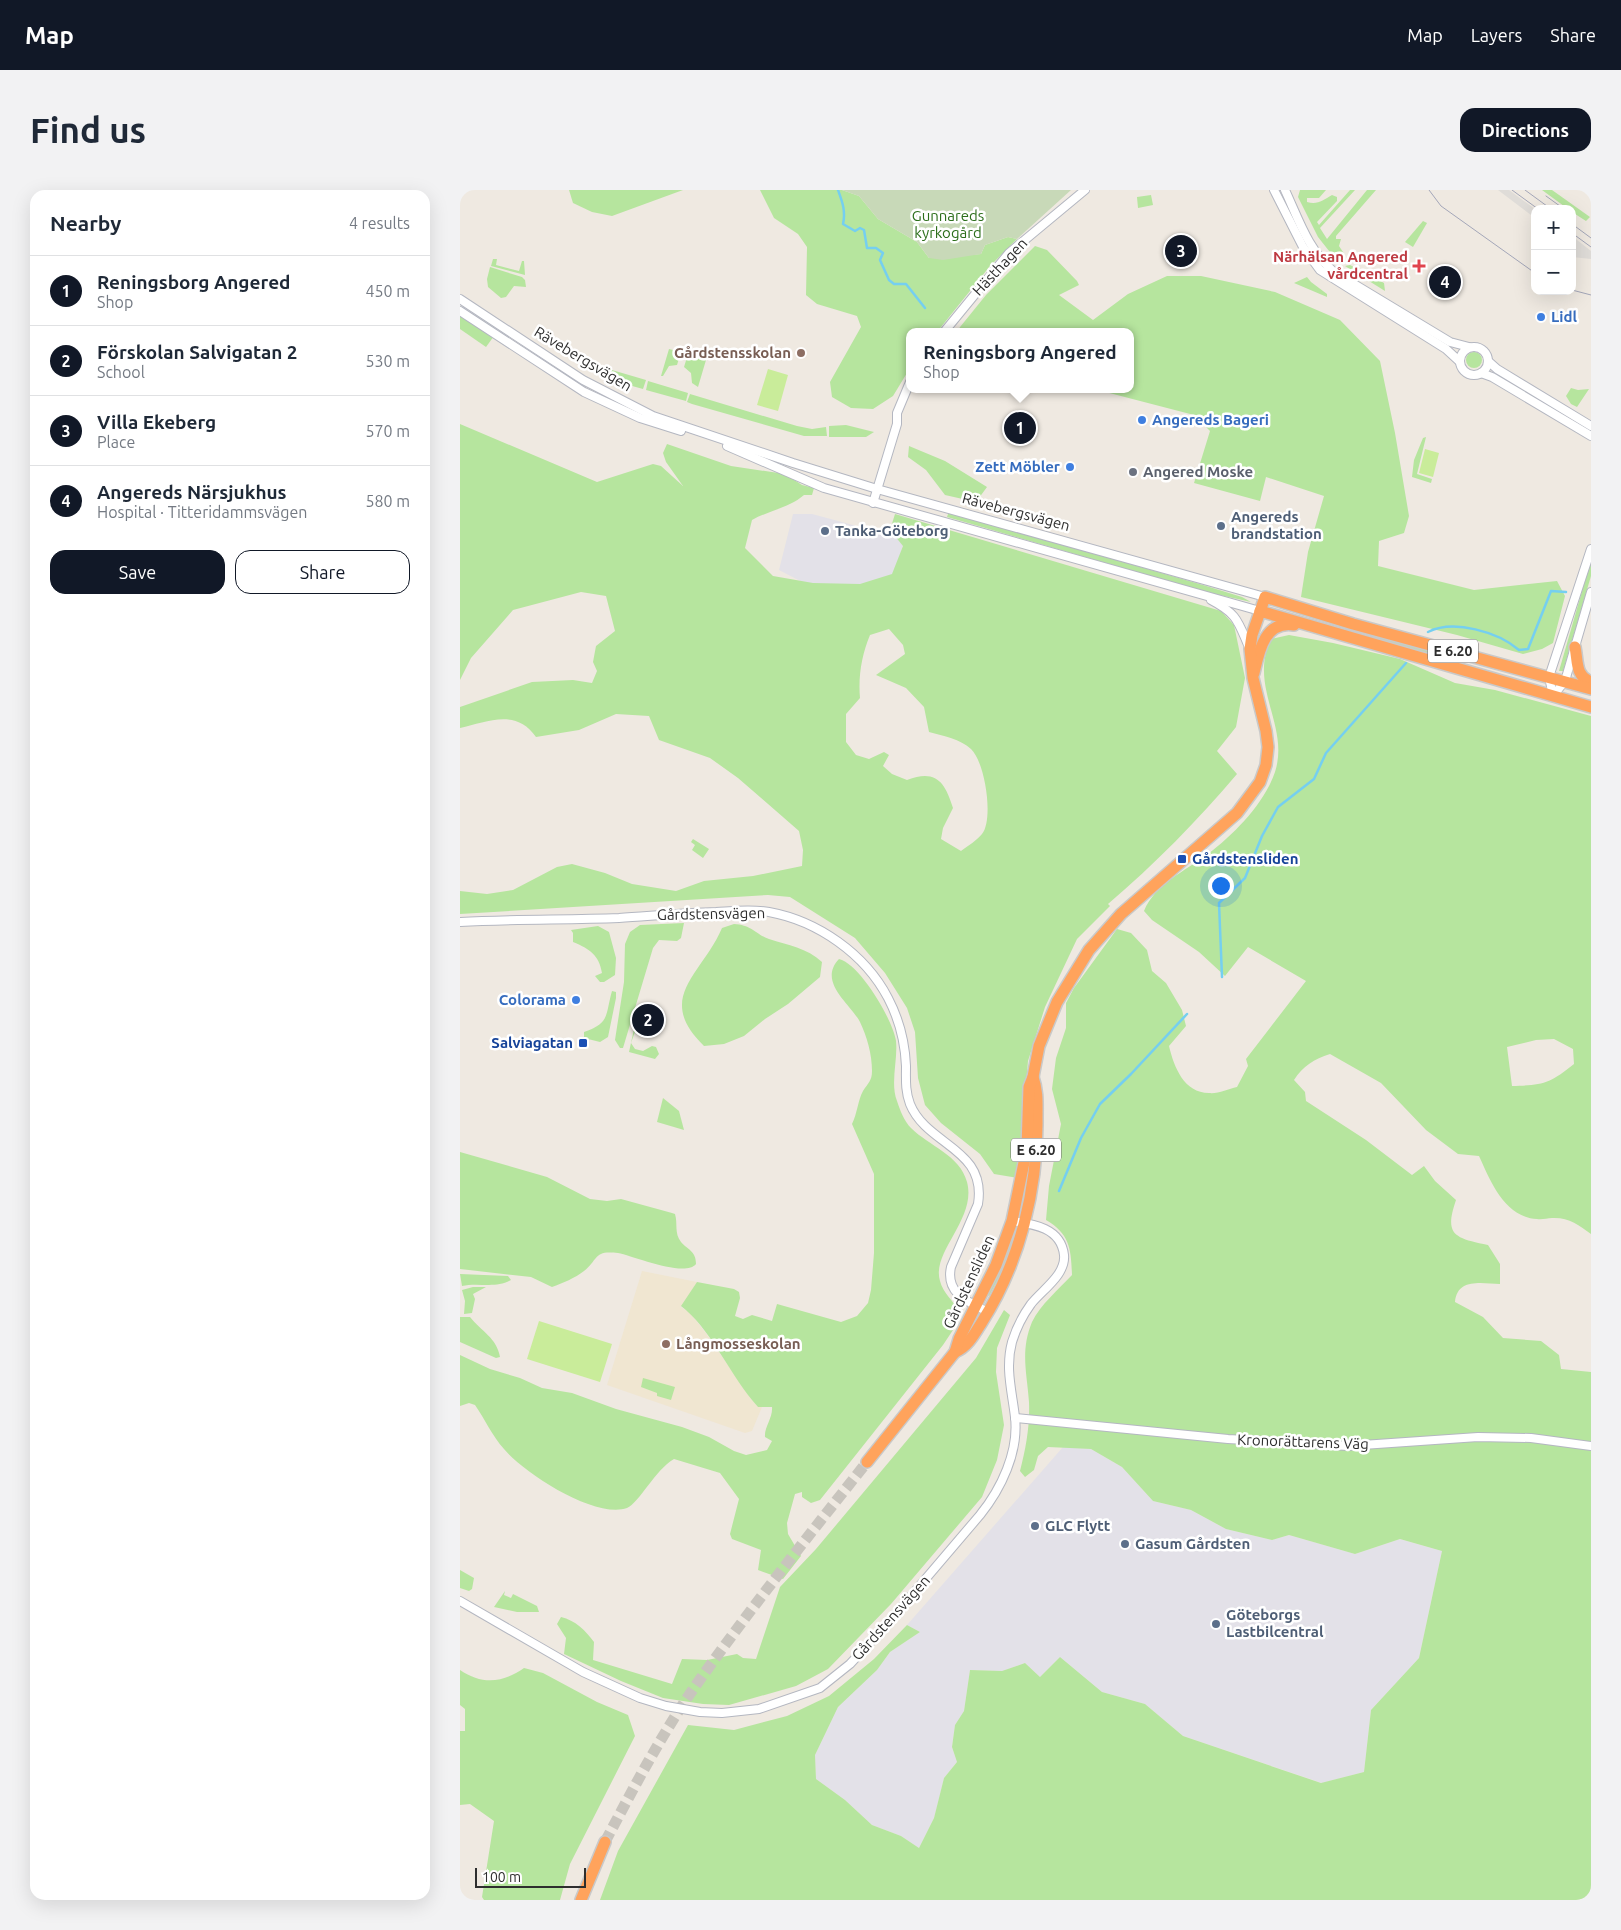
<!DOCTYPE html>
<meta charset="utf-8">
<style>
:root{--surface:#fff;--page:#f2f2f3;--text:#1f2937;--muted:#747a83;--line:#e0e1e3;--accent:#111827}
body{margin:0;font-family:Ubuntu,sans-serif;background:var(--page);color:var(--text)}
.controls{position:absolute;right:15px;top:15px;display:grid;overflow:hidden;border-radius:10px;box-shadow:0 5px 20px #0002}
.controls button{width:45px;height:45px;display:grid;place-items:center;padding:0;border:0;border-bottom:1px solid var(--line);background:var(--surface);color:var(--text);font:25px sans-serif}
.scale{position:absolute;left:15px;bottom:12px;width:111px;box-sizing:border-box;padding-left:5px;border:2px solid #2e2e2e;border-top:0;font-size:14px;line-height:18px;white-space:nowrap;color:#2e2e2e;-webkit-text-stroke:4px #fff;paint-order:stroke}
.you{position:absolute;left:760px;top:695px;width:18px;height:18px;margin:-12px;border:4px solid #fff;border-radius:50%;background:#1a73e8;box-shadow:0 0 0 8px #1a73e833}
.badge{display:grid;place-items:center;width:32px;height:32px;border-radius:50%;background:var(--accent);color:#fff;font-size:16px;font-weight:700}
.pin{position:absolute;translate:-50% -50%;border:2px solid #fff;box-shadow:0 1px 5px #0006}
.popup{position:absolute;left:446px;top:138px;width:228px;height:65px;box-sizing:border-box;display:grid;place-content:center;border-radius:10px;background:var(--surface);filter:drop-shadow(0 1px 4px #0005);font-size:16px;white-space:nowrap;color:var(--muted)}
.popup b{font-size:19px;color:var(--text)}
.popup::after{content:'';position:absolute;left:50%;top:100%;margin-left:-10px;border:10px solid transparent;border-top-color:var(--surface)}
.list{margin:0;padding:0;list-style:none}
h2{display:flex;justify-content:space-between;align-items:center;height:65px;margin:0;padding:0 20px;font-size:21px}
h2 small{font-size:16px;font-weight:400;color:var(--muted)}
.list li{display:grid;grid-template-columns:32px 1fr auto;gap:15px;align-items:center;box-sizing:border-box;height:70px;padding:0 20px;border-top:1px solid var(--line)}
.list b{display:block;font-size:19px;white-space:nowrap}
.list p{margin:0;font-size:16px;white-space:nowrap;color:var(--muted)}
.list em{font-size:16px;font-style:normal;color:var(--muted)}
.actions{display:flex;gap:10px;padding:15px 20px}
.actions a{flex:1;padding:11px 0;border:1px solid var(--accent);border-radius:15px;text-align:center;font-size:18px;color:var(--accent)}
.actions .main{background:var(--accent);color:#fff}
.map{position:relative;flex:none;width:1131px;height:1710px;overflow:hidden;border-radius:15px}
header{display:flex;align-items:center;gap:30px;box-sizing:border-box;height:70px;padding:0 25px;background:var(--accent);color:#fff}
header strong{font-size:24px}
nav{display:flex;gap:28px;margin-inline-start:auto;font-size:18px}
.intro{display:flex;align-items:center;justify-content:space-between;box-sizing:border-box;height:120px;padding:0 30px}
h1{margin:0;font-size:35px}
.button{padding:12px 22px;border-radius:15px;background:var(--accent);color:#fff;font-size:18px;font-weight:700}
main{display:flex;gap:30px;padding:0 30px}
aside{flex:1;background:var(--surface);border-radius:15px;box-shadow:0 5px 20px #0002}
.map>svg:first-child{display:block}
.industrial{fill:#e3e1e8}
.education{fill:#f0e6d1}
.green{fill:#b6e59e;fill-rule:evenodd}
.cemetery{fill:#c8d9b8}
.pitch{fill:#c9ec9a}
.plaza{fill:#dfdcd8}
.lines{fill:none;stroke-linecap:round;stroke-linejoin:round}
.stream{stroke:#75cff0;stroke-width:2.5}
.highway-tunnel{stroke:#c8c4bd;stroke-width:11;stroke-dasharray:11 5.5;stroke-linecap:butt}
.minor-casing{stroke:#b4b7c1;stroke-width:10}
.highway-casing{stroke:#c9c9c9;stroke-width:14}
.minor{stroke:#fff;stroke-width:8}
.highway{stroke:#ffa35c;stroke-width:11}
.tram{stroke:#a3a6b8;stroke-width:1}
.health-dot{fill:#e0444e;stroke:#fff;stroke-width:2}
.shop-dot{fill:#3f7fe0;stroke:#fff;stroke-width:2}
.education-dot{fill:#8d6e63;stroke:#fff;stroke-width:2}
.worship-dot{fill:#6b7280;stroke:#fff;stroke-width:2}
.service-dot{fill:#5c6f8a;stroke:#fff;stroke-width:2}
.transit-dot{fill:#1a4fb4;stroke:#fff;stroke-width:2}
.labels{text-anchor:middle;stroke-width:5;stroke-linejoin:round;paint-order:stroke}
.shield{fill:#fff;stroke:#6d6d6d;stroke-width:1}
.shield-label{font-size:14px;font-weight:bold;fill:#2e2e2e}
.park-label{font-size:15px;fill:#2c6e1b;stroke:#fff}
.health-label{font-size:15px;font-weight:bold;fill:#be3a42;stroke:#fff;text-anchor:end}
.street-label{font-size:15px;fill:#2e2e2e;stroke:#fff}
.shop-label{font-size:15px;font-weight:bold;fill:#366cbe;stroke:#fff;text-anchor:start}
.education-label{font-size:15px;font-weight:bold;fill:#785e54;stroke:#fff;text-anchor:end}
.worship-label{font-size:15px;font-weight:bold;fill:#5b616d;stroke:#fff;text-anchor:start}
.service-label{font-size:15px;font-weight:bold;fill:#4e5e75;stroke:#fff;text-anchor:start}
.transit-label{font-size:15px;font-weight:bold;fill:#164399;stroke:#fff;text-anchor:start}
</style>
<header>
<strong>Map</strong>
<nav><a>Map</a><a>Layers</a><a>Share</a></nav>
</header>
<div class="intro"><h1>Find us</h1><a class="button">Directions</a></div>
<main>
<aside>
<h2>Nearby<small>4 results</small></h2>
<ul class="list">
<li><span class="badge">1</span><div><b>Reningsborg Angered</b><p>Shop</p></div><em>450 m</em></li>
<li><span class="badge">2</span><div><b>Förskolan Salvigatan 2</b><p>School</p></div><em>530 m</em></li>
<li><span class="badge">3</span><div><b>Villa Ekeberg</b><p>Place</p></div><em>570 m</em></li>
<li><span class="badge">4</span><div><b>Angereds Närsjukhus</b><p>Hospital · Titteridammsvägen</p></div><em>580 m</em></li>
</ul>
<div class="actions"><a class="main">Save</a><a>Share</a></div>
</aside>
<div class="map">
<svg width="1131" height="1710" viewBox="0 0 1131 1710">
<rect width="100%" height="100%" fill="#efe9e1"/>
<g class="industrial">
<path d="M333 324H352L445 349 433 387 394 396H350L319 380Z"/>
<path d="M603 1257 631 1259 662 1277 693 1311 731 1320 766 1339 812 1350 829 1345 895 1364 940 1349 982 1361 959 1468 911 1520 904 1582 862 1593 723 1546 685 1514 642 1502 600 1467 580 1487 565 1473 542 1481 510 1480 504 1521 495 1535 492 1557 497 1572 484 1588 474 1628 459 1658 441 1646 412 1635 385 1610 356 1589 355 1565 378 1517 417 1480 430 1462 460 1442 447 1435Z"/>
</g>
<path class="education" d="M182 1081 237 1092 221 1117 230 1123 245 1142 292 1210 298 1217H302L292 1241 285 1243 147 1195Z"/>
<g class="green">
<path d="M109 0H223L152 26 132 22 113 13Z"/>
<path d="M300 0H382L399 6 418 29 457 52 469 68 521 64 525 55 548 47 557 49 530 76 477 142H450V178L433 206 413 219 391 218 372 207 370 192 401 137 397 126 357 114 346 105 347 57 338 44 314 28Z"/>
<path d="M840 0H866L859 8H847V12C858 15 863 10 872 5L877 7V11L857 32 859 35 890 0H895L860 38 867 49 907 0H924H916L876 46V49H881L879 56 885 65 880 72 875 68V64L873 66 858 47 838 7Z"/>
<path d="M1082 0H1092L1130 27 1126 31 1112 22V19H1108Z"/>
<path d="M691 5 693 15 678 18 677 7Z"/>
<path d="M963 31 967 33 953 57 945 52Z"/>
<path d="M575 56 587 60 617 91 619 95 599 105 633 130 668 104 707 86H741L815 102 880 130 920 171 935 243 949 326 944 343 919 351 918 376 1014 400 1097 391 1105 406 1093 453 1082 459 1063 464 997 445 841 407 848 362 864 306 806 287 800 311 734 293 750 241 734 225 634 199H670V142H496L526 105Z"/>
<path d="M33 69H37L36 75 59 81 62 71H64L65 85 31 76Z"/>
<path d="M890 75 924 93 925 101 885 76Z"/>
<path d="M30 77 62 87 65 90 66 97 54 96 46 107 41 108 28 97 27 89Z"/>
<path d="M847 87 851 92 867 104V107L834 93Z"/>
<path d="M0 124 34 146 26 157 0 139Z"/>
<path d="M209 159 221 162 217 175 209 176 203 186H201Z"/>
<circle cx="1014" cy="170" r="8"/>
<path d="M228 164 230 167 246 170 238 197 232 193 231 183 224 177Z"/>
<path d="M128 173 186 190 183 199 147 189 126 178Z"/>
<path d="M1038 183 1131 239V243L1037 186Z"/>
<path d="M188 191 228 203 226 211 186 200Z"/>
<path d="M1111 198 1118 200 1129 199 1117 217 1111 214 1106 206Z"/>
<path d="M230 204 337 236 352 239 366 237 367 246H344L232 214 227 212Z"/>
<path d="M0 234 137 292 193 274 201 276 223 296 206 272 203 263 207 254 271 276 325 284 342 295 354 298 352 305H344C329 318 310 320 292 330L285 358 313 386 353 393 400 394 432 384 443 356 430 340 435 324 761 421 774 435 785 488 776 537 757 561 777 584C738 630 694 675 648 714L650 716 617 749 585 817 568 871 558 988 534 984 520 964 481 933 465 915 458 888 455 842 447 818 425 783 395 748 330 707 308 705 0 724V701L27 704 53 700 97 677 112 674 145 683 172 694 216 701 244 691 293 686 342 676 343 660 339 641 278 588 250 568 199 550 189 526 156 524 119 540 76 547C56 518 27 532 0 538V517L72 492 113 490 132 493 137 481 133 472 136 456 155 441 146 406 121 402 53 420 11 468 0 490ZM429 439 443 455 445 464 416 485 446 498 464 517 469 542C484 546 500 549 511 559 525 572 534 629 522 644 517 650 508 656 501 661L481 649 483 638 493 618C485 592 476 579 447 590L432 584 423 576 429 565 424 562 409 569 396 565 386 552V524L400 508C398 486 402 464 410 445Z"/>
<path d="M386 235 414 242 406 247H369V236Z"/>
<path d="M966 247 957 284 972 289 971 293 952 287 954 270 963 248Z"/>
<path d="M449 256 485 271 527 297 516 312 485 305 466 280 448 267Z"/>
<path d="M488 324H497L743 395 782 407 791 412 746 402 508 333 487 327Z"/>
<path d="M1131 370V386L1103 481H1099Z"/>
<path d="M874 437 1000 467 958 461Z"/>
<path d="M829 445 873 453 940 469 995 493 1035 500 1131 526V1044C1119 1035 1108 1027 1092 1028 1087 1028 1082 1030 1077 1029 1044 1027 1030 990 1019 966L998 964 966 940 921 893 870 864C854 869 843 876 834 890L845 902 846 911 906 950 952 985 964 976 975 991 996 1010C984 1045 994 1048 1028 1055L1040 1074V1094C1021 1093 997 1088 995 1112L1023 1127 1043 1148 1081 1151 1099 1165 1101 1179 1131 1182V1710H140L158 1661 228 1535 274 1540 327 1526 369 1506 414 1469 447 1435 460 1442 430 1462 417 1480 378 1517 355 1565 356 1589 385 1610 412 1635 441 1646 459 1658 474 1628 484 1588 497 1572 492 1557 495 1535 504 1521 510 1480 542 1481 565 1473 580 1487 600 1467 642 1502 685 1514 723 1546 861 1593 904 1582 911 1520 959 1468 982 1361 940 1349 895 1364 829 1345 812 1350 766 1339 731 1320 693 1311 662 1277 631 1259 588 1257 578 1266 574 1280 565 1287 560 1281C566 1258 570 1236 569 1212 567 1183 560 1161 572 1132 580 1115 599 1099 612 1085 611 1059 610 1044 586 1030L589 996 601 934 592 899 596 868 606 838V813L614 798 657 739 671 743 687 760 692 781 706 793 722 820 726 836 709 856C714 877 724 903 749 903 758 904 768 899 777 897L788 876 786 869 846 791 788 757 765 786 739 762 692 730 684 721C695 694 725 681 748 664 774 644 804 614 815 582 830 535 788 497 811 449ZM1094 849 1113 859 1114 874C1089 894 1084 895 1052 896L1047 857 1076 850Z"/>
<path d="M233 649 249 659 243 668 232 660 235 655 231 652Z"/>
<path d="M224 733 221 748 217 751 199 750 193 758 163 858H160L155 850 164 792 165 754 170 742 180 735Z"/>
<path d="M274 734C292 735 295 744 309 749 328 755 347 758 362 772L360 787 328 814 305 829 284 846 264 854 244 856C194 807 242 785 262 738Z"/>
<path d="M138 736 149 742 156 768 155 785 144 792H140L135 786 142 783C139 765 130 759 113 752V743L111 740Z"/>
<path d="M379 769C400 774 433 830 436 851 438 870 430 893 437 911 440 920 444 931 451 938 469 956 500 965 507 992 517 1029 471 1062 480 1091 483 1104 495 1111 499 1123L495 1137 483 1155 360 1310 351 1313 342 1307V1302L335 1304 327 1333 328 1344 341 1366 323 1389 298 1380 301 1360 272 1349 270 1344 279 1309 260 1283 214 1269C195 1280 179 1313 167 1318 135 1329 64 1283 44 1259 32 1246 25 1229 15 1215L9 1213 0 1216V1165L30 1179 60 1188 82 1198 112 1203 156 1219 222 1237 249 1247 274 1261 286 1265 307 1260 312 1251 305 1247C304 1237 313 1228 312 1217H298L292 1210C269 1182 249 1137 221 1116L237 1092 274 1099 279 1102 280 1108 275 1126 283 1129 292 1125 312 1131 317 1114 381 1132 397 1126 408 1113 411 1100 414 1063V984L392 934C397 924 398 910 403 901 408 893 412 891 412 881 412 864 407 847 400 832 391 814 357 792 379 769Z"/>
<path d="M152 801 156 802V808L148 847 140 852 124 848V842C150 833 145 826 152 801Z"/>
<path d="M174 839H176L171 853 175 859 183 861 192 856 196 857 199 864 195 869 169 862Z"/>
<path d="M203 908 219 921 224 940 197 932Z"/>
<path d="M0 962 87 987 130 1009 147 1011 161 1009 212 1023 215 1024C218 1034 214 1043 221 1052 228 1060 236 1061 236 1074 225 1088 174 1066 158 1063 133 1060 139 1069 124 1081 115 1088 103 1093 92 1097L71 1087 0 1079Z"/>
<path d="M552 1047H556L546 1074 529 1106 526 1104Z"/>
<path d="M0 1084 48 1086 51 1090C36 1099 18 1092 2 1096Z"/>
<path d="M13 1097H26L13 1104 15 1109 12 1123 4 1124 5 1111 2 1100Z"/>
<path d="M544 1120 550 1125 537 1158 536 1182 544 1235 537 1270 522 1307 431 1414 368 1479 336 1496 269 1515 243 1514 203 1508 161 1491 104 1464 106 1448 97 1434 101 1427C115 1430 126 1441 134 1452L133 1470 212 1494 222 1469 247 1470 277 1464 283 1468 296 1469 320 1397 356 1359 516 1168Z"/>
<path d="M0 1127H10C21 1141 37 1148 40 1167L36 1168 0 1152Z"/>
<path d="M183 1188 215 1197 211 1210 197 1206V1203L181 1197Z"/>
<path d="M0 1380 14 1388 12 1399 9 1401 0 1398Z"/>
<path d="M45 1401 44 1405 51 1408 53 1404 77 1416 79 1422H57L34 1417Z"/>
<path d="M64 1478 83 1483 137 1512 168 1525 175 1546 110 1674 100 1710H24L22 1707 34 1631 10 1614 0 1615V1541H5V1519L0 1515V1480C22 1495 43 1493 64 1478Z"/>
</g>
<path class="cemetery" d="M382 0H611L557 49 548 47 525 55 521 64 483 70 469 68 457 52 418 29 399 6Z"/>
<g class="pitch">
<path d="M308 179 328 185 318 221 297 215Z"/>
<path d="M965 259 979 263 973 287 959 283Z"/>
<path d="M79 1131 152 1154 140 1192 67 1169Z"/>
</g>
<g class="plaza">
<path d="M1038 0H1049L1075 19V48L1071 25Z"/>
<path d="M1112 46 1131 61V69L1112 67Z"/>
</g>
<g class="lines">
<g class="stream">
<path d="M378 0C382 11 386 21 383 34L395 41 400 38 404 40 407 58H416L423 63 420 70 429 90 434 94H446L465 118"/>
<path d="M968 442C994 429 1038 442 1059 460L1068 459 1091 401 1106 402"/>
<path d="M762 787 759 713 785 688 802 646 818 617 854 589 866 563 946 473"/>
<path d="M599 1001 621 948 640 914 671 884 727 824"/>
</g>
<path class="highway-tunnel" d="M145 1652C173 1599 201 1545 236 1495 290 1419 349 1345 407 1272"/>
<g class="minor-casing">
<g id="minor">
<path d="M814 0 843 57 860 80 986 159 999 171"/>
<path d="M825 0C839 30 848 60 874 82L990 152 1009 157"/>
<path d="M0 109 123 190 193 226 333 273 417 299 805 407"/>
<path d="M0 121 124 202 180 228 221 241"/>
<path d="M484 142 549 63 625 0"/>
<circle cx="1014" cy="171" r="14"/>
<path d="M1028 171 1037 179 1131 236"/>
<path d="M1021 183 1032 187 1131 246"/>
<path d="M267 256 364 298 800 421"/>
<path d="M413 313 437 234V223L450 192"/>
<path d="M751 410C778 424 778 432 789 457"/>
<path d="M1093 506 1089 487 1131 359"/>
<path d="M1093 506 1105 491 1131 402"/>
<path d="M0 732C53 729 106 730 159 728 191 726 224 723 256 722 274 721 292 719 309 722 358 731 405 764 428 808 439 829 445 852 446 876 446 889 445 901 450 914 467 956 527 958 518 1014L491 1077C485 1104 509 1112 528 1122"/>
<path d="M555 1228 768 1249 888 1256 1018 1247 1071 1248 1131 1256"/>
<path d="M0 1411 123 1482 180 1508 206 1516 240 1522 262 1523 299 1519 360 1498 390 1474 428 1433 520 1325C541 1299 559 1262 555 1227 552 1201 545 1178 552 1152 556 1139 563 1125 571 1114 582 1100 606 1085 604 1065 601 1038 574 1034 552 1031"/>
</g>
</g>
<g class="highway-casing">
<g id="highway">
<path d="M800 421 1131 517"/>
<path d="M1115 457C1118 471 1115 486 1131 492"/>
<path d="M794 483C799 461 805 430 834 435"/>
<path d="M495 1162C508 1157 515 1143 522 1132 560 1072 578 998 577 928 577 914 578 901 573 887"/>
<path d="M407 1272 495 1162 499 1149 536 1075 552 1031 567 958 569 897 573 887 579 856 597 812 629 760 661 724 777 623 800 592 806 575 808 557 806 541 793 488 790 459 792 445 805 407 893 434 1131 499"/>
<path d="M121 1710 145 1652"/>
</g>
</g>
<use href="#minor" class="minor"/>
<use href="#highway" class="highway"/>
<g class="tram">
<path d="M969 0 981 16 1075 83"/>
<path d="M1052 0 1078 19"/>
<path d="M1065 0 1091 19"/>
<path d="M1086 6 1104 19"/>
<path d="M1112 34 1131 48"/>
<path d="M1116 46 1131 57"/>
<path d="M1112 100 1131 105"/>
</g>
</g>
<path class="health-dot" d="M956.5 68.5h5v5h5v5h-5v5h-5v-5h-5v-5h5z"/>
<g class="shop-dot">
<circle cx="1081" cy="127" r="5"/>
<circle cx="682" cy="230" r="5"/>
<circle cx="610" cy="277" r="5"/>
<circle cx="116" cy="810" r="5"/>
</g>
<g class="education-dot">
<circle cx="341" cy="163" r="5"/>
<circle cx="206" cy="1154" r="5"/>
</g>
<circle class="worship-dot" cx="673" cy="282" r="5"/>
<g class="service-dot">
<circle cx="761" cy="336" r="5"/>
<circle cx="365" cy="341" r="5"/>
<circle cx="575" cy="1336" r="5"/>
<circle cx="665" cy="1354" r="5"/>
<circle cx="756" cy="1434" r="5"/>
</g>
<g class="transit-dot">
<rect x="717" y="664" width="10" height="10" rx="2.5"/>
<rect x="118" y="848" width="10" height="10" rx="2.5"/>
</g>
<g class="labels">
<g class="shield">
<rect x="968" y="449.5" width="50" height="23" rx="4"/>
<rect x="551" y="948.5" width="50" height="23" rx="4"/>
</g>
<g class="shield-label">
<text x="993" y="466">E 6.20</text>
<text x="576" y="965">E 6.20</text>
</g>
<g class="park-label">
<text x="488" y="31">Gunnareds<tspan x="488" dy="17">kyrkogård</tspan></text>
</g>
<g class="health-label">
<text x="948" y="72">Närhälsan Angered<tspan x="948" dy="17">vårdcentral</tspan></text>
</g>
<g class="street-label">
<text transform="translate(540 77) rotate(-47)" y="5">Hästhagen</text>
<text transform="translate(123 169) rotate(31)" y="5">Rävebergsvägen</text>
<text transform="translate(556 322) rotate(15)" y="5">Rävebergsvägen</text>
<text transform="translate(251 724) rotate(-1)" y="5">Gårdstensvägen</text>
<text transform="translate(509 1092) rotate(-65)" y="5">Gårdstensliden</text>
<text transform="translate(843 1252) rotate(2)" y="5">Kronorättarens Väg</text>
<text transform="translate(431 1428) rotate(-48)" y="5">Gårdstensvägen</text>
</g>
<g class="shop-label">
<text x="1091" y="132">Lidl</text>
<text x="692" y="235">Angereds Bageri</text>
<text x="600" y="282" text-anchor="end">Zett Möbler</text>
<text x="106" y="815" text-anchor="end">Colorama</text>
</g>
<g class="education-label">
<text x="331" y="168">Gårdstensskolan</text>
<text x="216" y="1159" text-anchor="start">Långmosseskolan</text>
</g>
<g class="worship-label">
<text x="683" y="287">Angered Moske</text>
</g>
<g class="service-label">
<text x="771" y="332">Angereds<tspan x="771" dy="17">brandstation</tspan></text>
<text x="375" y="346">Tanka-Göteborg</text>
<text x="585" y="1341">GLC Flytt</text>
<text x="675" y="1359">Gasum Gårdsten</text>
<text x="766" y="1430">Göteborgs<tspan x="766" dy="17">Lastbilcentral</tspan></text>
</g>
<g class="transit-label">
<text x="732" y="674">Gårdstensliden</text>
<text x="113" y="858" text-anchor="end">Salviagatan</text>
</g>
</g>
</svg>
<div class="controls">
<button>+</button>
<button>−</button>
</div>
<div class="scale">100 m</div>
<div class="you"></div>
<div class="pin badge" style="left:560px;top:238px">1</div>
<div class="popup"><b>Reningsborg Angered</b>Shop</div>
<div class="pin badge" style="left:188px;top:830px">2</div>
<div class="pin badge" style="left:721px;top:61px">3</div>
<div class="pin badge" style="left:985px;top:92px">4</div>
</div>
</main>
